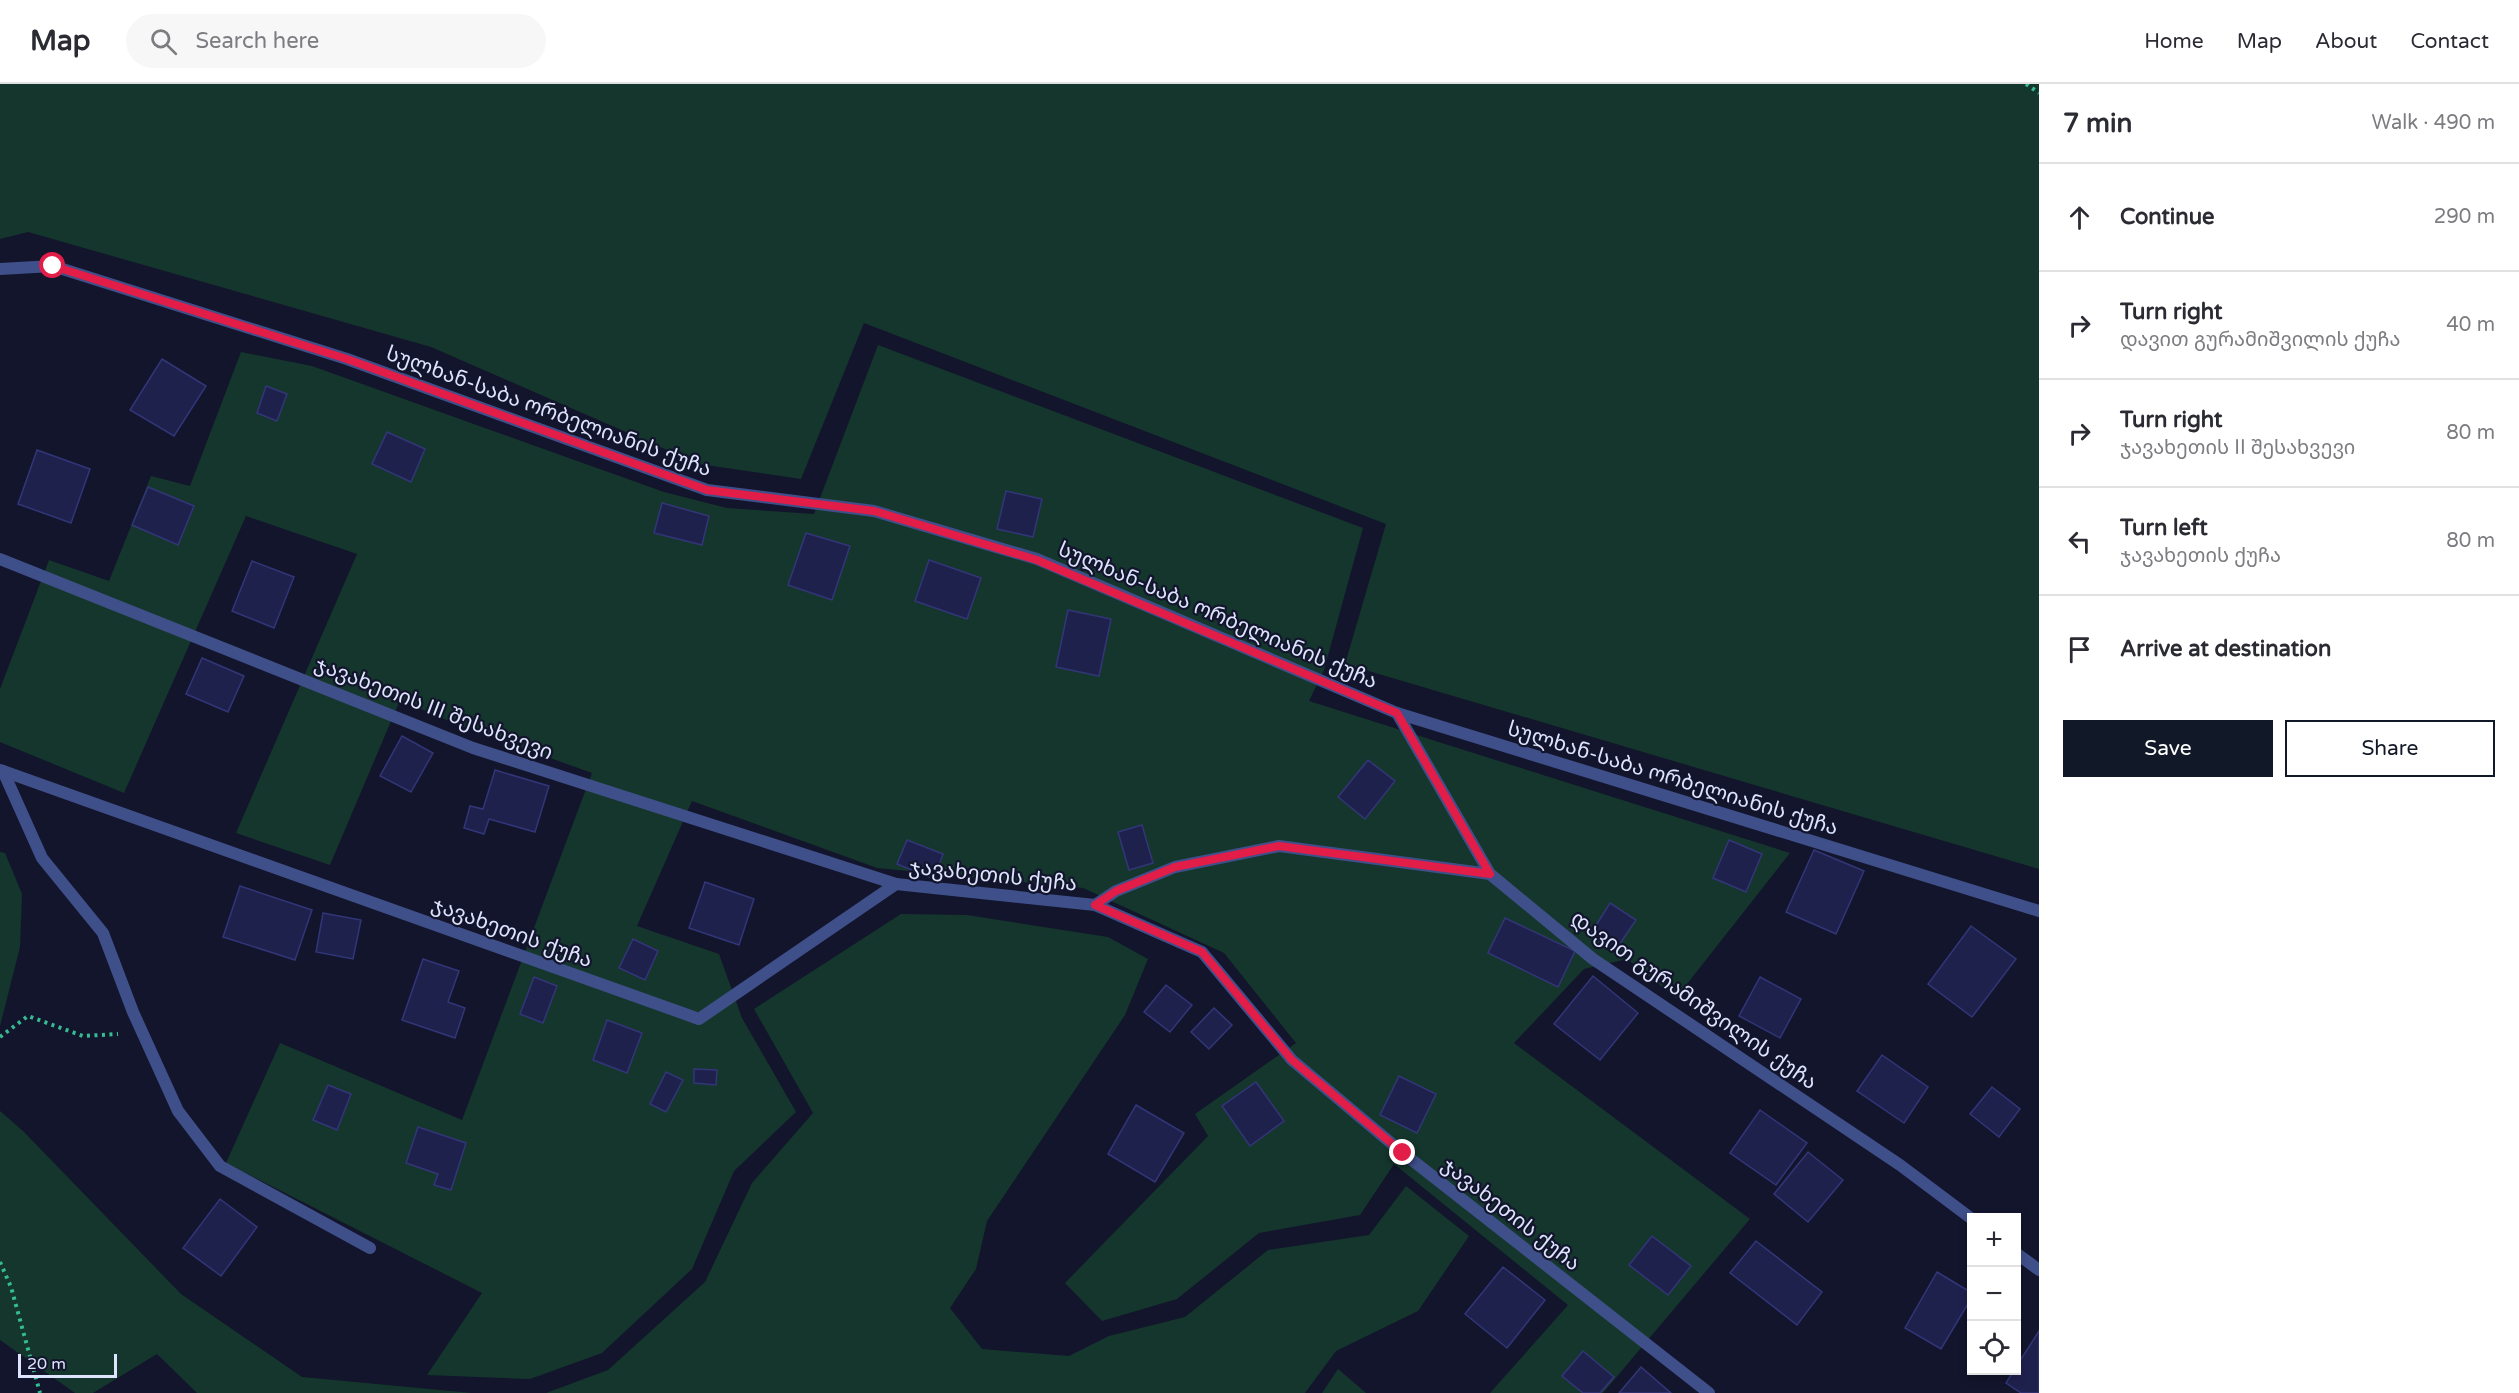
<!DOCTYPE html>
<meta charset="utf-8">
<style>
:root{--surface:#fff;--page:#f7f7f7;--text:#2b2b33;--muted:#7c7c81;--line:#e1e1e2;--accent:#111827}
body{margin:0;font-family:"Varela Round","Noto Sans Georgian",sans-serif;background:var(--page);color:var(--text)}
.controls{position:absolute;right:18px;bottom:18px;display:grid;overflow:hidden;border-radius:0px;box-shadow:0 3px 9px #0003}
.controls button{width:54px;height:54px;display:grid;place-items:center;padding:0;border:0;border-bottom:2px solid var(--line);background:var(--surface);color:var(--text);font:30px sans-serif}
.scale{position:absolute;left:18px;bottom:15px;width:99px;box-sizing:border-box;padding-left:6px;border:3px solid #dee3fe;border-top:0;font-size:16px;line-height:21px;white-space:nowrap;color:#dee3fe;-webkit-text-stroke:4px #12152c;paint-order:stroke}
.stop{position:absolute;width:18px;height:18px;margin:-14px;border:4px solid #e11d48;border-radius:50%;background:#fff}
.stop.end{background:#e11d48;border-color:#fff;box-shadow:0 2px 6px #0008}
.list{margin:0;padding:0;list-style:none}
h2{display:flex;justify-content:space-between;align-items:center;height:78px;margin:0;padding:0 24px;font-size:26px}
h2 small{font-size:20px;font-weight:400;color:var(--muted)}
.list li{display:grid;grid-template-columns:39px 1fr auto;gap:18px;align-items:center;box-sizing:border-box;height:108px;padding:0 24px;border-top:2px solid var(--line)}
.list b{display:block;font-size:22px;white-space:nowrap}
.list p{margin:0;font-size:20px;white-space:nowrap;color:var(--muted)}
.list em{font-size:20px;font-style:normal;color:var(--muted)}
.actions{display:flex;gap:12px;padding:18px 24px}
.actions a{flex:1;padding:14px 0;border:2px solid var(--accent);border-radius:0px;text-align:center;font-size:21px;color:var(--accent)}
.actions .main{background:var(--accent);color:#fff}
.icon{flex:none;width:33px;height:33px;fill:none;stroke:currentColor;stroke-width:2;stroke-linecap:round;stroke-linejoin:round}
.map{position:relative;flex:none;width:2039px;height:1309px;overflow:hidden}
header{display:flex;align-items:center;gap:36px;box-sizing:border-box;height:84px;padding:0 30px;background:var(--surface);border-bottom:2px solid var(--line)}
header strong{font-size:28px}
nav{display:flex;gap:33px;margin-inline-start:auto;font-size:21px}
.search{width:420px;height:54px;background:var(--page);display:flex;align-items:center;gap:15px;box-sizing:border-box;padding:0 21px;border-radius:33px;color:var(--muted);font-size:22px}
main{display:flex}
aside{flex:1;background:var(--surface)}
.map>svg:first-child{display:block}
.green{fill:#15362c}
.building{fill:#1f214d;stroke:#323678;stroke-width:1.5}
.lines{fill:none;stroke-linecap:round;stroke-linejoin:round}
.path{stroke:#35bc91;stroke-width:4;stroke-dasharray:3 4.5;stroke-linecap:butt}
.minor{stroke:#3f4f89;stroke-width:12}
.tertiary{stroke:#3f4f89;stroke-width:12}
.route{stroke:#e11d48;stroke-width:8}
.labels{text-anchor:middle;stroke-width:4.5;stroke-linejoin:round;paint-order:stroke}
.street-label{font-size:21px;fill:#dee3fe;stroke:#12152c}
</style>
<header>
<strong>Map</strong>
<div class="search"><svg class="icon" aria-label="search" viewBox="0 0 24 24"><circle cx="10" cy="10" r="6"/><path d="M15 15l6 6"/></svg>Search here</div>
<nav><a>Home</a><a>Map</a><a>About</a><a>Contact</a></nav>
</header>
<main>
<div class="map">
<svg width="2039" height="1309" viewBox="0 0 2039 1309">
<rect width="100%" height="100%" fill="#12152c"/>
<g class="green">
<path d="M0 0H2039V785L1345 580 1386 440 864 239 801 395 699 380 431 263 28 148 0 155Z"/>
<path d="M878 261 1363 444 1324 586 1309 617 1790 769 1676 914 1627 875 1584 885 1514 959 1750 1135 1603 1309H1490L1568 1221 1394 1080 1360 1131 1259 1149 1177 1215 1102 1237 1065 1199 1208 1052 1195 1030 1296 959 1224 869 1083 804 877 784 692 717 637 842 719 870 742 934 796 1028 734 1087 692 1185 602 1269 530 1295 427 1291 482 1209 226 1079 280 959 462 1036 592 689 461 642 400 616 330 781 236 749 357 470 246 432 124 709 0 658V605L49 476 109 497 151 392 190 402 241 268 312 282 664 408 727 424 814 430Z"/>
<path d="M0 768 5 769 22 810 20 863 0 942Z"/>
<path d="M901 830 967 831 1108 853 1148 875 1125 931 987 1137 976 1185 950 1224 982 1265 1069 1272 1109 1252 1185 1233 1268 1166 1369 1151 1406 1102 1469 1152 1418 1227 1336 1267 1305 1309H546L608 1286 705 1198 752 1099 813 1029 754 925Z"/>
<path d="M0 1027 23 1047 181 1210 302 1293 472 1309H197L157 1270 93 1309H75L0 1256Z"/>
<path d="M1338 1285 1366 1309H1322Z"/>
</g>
<g class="building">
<path d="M162 275 206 302 174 352 130 326Z"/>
<path d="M266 302 287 310 277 337 257 329Z"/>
<path d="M387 348 425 365 411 398 372 380Z"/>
<path d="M37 366 90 385 71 439 18 420Z"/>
<path d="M148 403 194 422 178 461 132 441Z"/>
<path d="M1006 407 1042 415 1033 453 997 445Z"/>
<path d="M662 419 709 432 702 461 654 449Z"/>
<path d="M806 449 850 462 832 516 788 501Z"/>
<path d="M929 476 981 494 967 535 915 517Z"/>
<path d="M252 477 294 493 274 544 232 527Z"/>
<path d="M1068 526 1111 535 1099 592 1056 583Z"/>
<path d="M202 574 244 592 228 628 186 610Z"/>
<path d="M402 652 433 669 411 708 380 692Z"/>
<path d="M1368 676 1395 697 1365 735 1338 713Z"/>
<path d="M495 686 549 702 535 748 489 735 484 750 464 744 470 722 483 725Z"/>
<path d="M1142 741 1153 779 1129 786 1118 748Z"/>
<path d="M907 756 943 770 934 795 897 780Z"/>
<path d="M1729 756 1762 770 1746 808 1713 794Z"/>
<path d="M1814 766 1864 787 1836 850 1786 828Z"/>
<path d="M705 798 754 815 739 861 689 844Z"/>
<path d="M240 802 312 826 295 876 223 853Z"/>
<path d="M1610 819 1636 836 1615 867 1590 851Z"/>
<path d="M323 829 361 836 353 875 316 868Z"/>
<path d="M1505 834 1575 867 1558 903 1488 869Z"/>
<path d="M1971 842 2016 875 1972 933 1928 900Z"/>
<path d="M633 855 658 867 645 896 619 884Z"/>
<path d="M423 875 459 887 448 918 465 924 455 954 402 936Z"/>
<path d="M1593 892 1638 929 1600 976 1554 940Z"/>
<path d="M534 893 557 902 543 939 520 930Z"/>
<path d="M1760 893 1801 915 1780 954 1739 932Z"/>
<path d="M1166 901 1192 921 1170 948 1144 928Z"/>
<path d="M1214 924 1232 941 1209 965 1191 948Z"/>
<path d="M607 936 642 949 627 989 593 976Z"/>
<path d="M1882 971 1928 1003 1904 1039 1857 1007Z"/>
<path d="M694 985 717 986 716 1001 694 999Z"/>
<path d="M666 988 683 996 666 1028 650 1020Z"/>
<path d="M1399 992 1436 1010 1417 1049 1380 1031Z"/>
<path d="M1256 998 1284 1037 1250 1062 1222 1022Z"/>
<path d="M328 1001 351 1010 337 1046 313 1036Z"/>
<path d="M1992 1003 2020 1025 1999 1053 1970 1030Z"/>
<path d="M1136 1021 1184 1049 1155 1098 1108 1070Z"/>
<path d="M1760 1026 1807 1059 1776 1101 1730 1069Z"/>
<path d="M418 1043 466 1059 451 1106 434 1101 438 1090 406 1079Z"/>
<path d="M1808 1068 1843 1096 1808 1138 1774 1110Z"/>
<path d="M220 1115 257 1143 221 1192 183 1164Z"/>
<path d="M1652 1152 1691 1182 1668 1211 1629 1181Z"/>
<path d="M1756 1157 1822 1208 1797 1241 1730 1189Z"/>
<path d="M1503 1183 1545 1216 1507 1264 1465 1230Z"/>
<path d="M1937 1188 1972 1209V1213L1941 1265 1905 1244Z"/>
<path d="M2039 1247V1309H2021L2006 1299 2014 1286H2016V1283Z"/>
<path d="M1583 1267 1614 1293 1600 1309H1583L1562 1292Z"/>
<path d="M1641 1283 1671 1309H1619Z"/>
</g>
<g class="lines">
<g class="path">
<path d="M2026 0 2039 9"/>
<path d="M0 953 28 932 83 952 118 950"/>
<path d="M0 1178 11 1203 40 1309"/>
</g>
<g class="minor">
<path d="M0 475 473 664 896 800"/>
<path d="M1397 629 1490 790 1593 875 1900 1081 1972 1135"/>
<path d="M0 686 699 935 896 800 1095 821 1202 868 1292 976 1403 1069 1709 1309"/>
<path d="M3 687 42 774 103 849 133 928 178 1027 220 1082 370 1164"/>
<path d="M1095 821 1116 807 1175 783 1279 762 1490 790"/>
<path d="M2016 1169 2039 1186"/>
</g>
<path class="tertiary" d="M0 185 53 182 347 275 707 406 874 427 1037 475 1397 629 2039 827"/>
</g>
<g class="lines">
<path class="route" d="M53 182 347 275 707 406 874 427 1037 476 1397 629 1490 790 1279 762 1175 783 1116 807 1095 821 1202 868 1292 976 1403 1069"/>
</g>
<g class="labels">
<g class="street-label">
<text transform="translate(549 327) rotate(20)" y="7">სულხან-საბა ორბელიანის ქუჩა</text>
<text transform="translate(1218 531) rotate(23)" y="7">სულხან-საბა ორბელიანის ქუჩა</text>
<text transform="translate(434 624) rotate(21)" y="7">ჯავახეთის III შესახვევი</text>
<text transform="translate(1673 694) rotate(17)" y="7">სულხან-საბა ორბელიანის ქუჩა</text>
<text transform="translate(993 791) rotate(6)" y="7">ჯავახეთის ქუჩა</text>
<text transform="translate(512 848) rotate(20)" y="7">ჯავახეთის ქუჩა</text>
<text transform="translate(1694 916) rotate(35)" y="7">დავით გურამიშვილის ქუჩა</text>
<text transform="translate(1511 1130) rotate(38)" y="7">ჯავახეთის ქუჩა</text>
</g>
</g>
</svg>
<div class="controls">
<button>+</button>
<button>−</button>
<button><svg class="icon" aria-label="locate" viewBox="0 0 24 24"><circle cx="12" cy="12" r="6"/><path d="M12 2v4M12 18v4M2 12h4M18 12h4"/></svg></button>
</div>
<div class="scale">20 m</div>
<div class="stop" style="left:53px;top:182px"></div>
<div class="stop end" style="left:1403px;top:1069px"></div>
</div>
<aside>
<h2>7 min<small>Walk · 490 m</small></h2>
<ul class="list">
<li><svg class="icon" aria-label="ahead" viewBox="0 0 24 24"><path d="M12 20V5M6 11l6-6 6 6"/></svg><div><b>Continue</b></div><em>290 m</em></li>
<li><svg class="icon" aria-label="right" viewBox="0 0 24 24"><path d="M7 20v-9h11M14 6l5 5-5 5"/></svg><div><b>Turn right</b><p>დავით გურამიშვილის ქუჩა</p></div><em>40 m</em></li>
<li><svg class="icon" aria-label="right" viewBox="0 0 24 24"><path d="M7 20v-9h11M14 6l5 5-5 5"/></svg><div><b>Turn right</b><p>ჯავახეთის II შესახვევი</p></div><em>80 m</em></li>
<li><svg class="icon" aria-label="left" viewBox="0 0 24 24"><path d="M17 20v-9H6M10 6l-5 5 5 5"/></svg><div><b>Turn left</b><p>ჯავახეთის ქუჩა</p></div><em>80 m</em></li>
<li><svg class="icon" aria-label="arrive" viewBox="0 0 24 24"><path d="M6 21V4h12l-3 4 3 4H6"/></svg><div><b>Arrive at destination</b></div></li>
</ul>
<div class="actions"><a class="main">Save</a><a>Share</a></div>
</aside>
</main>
